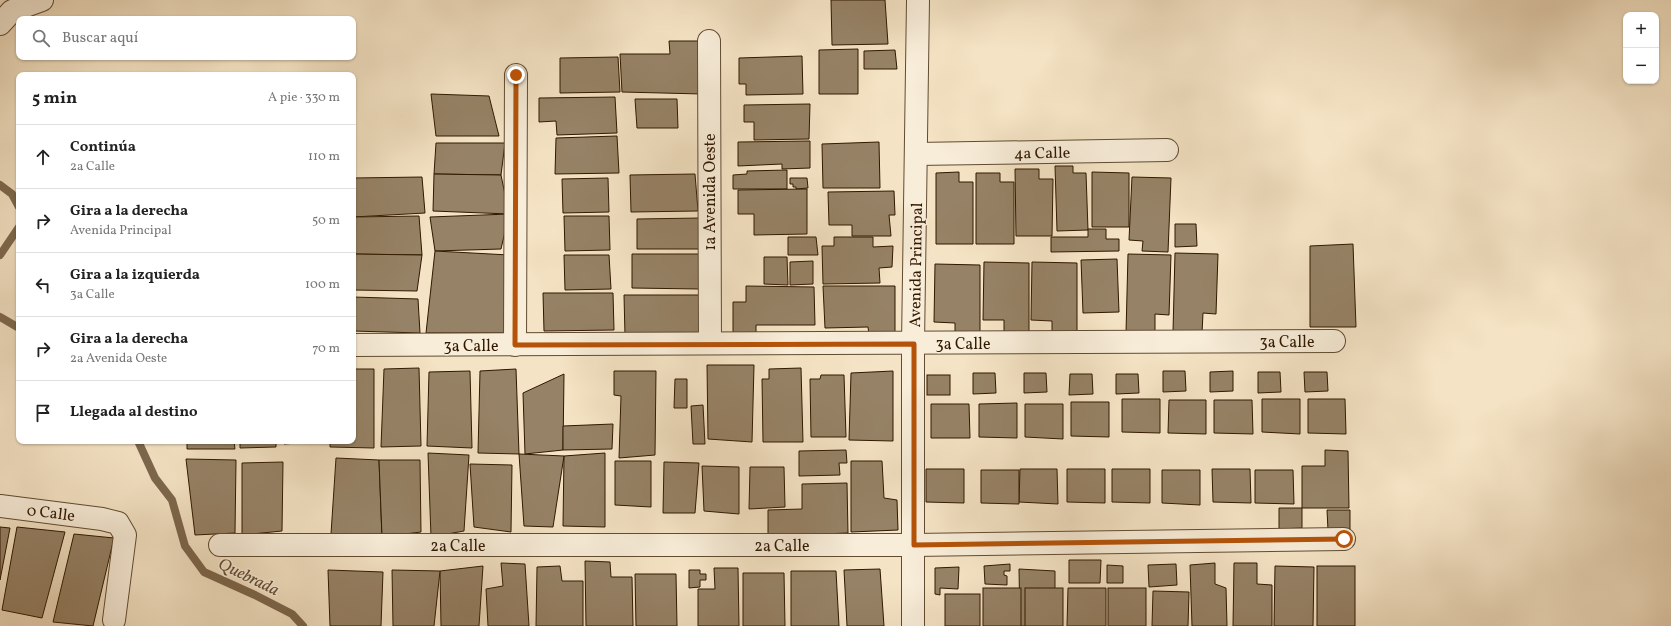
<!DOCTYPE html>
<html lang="es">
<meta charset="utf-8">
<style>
:root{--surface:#fff;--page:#f2f2f2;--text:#222;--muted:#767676;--line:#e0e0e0}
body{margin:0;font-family:Vollkorn,serif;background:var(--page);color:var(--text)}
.controls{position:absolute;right:12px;top:12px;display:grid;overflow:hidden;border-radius:8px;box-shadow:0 1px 3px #0004}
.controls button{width:36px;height:36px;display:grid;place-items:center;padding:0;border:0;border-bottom:1px solid var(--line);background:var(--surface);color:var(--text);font:20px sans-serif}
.stop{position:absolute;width:12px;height:12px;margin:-9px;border:3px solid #b45309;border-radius:50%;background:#fff}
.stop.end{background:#b45309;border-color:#fff;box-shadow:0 1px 4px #0008}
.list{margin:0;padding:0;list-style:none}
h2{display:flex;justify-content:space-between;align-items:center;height:52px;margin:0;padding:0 16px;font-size:17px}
h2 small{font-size:13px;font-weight:400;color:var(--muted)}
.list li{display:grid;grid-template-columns:26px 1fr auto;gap:12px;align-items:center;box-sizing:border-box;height:64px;padding:0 16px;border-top:1px solid var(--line)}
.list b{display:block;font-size:15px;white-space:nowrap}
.list p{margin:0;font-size:13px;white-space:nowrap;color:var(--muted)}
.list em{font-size:13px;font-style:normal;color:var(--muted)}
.icon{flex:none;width:22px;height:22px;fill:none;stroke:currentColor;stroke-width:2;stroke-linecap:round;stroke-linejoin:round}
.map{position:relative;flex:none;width:1671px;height:626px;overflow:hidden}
.search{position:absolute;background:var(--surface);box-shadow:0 1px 3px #0004;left:16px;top:16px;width:340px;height:44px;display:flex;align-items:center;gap:10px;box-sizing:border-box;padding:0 14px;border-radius:8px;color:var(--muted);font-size:15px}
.panel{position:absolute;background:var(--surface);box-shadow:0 1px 3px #0004;left:16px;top:72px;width:340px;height:372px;border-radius:8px}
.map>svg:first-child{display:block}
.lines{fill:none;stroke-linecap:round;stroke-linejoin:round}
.stream{stroke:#7d684d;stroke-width:8}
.building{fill:#968266;stroke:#301800}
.minor-casing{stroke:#614b31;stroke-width:24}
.minor{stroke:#f8edd9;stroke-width:22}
.route{stroke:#b45309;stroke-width:5}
.labels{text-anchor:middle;stroke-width:3;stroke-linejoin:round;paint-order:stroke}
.street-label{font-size:16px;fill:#301800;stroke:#f8edd9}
.water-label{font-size:17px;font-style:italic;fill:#644e34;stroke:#f8edd9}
</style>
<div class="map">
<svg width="1671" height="626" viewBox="0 0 1671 626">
<rect width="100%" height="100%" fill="#f4e3c4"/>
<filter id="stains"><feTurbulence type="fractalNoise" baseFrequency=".005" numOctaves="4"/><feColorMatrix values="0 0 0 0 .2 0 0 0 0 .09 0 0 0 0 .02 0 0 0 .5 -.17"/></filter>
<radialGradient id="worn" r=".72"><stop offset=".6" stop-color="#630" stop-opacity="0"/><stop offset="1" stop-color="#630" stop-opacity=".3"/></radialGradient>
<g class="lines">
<g class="stream">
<path d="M0 185 12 194 19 207"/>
<path d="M0 255 19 227"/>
<path d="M0 317 19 328"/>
<path d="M138 441 155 478 172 500 185 546 204 572 255 595 292 614 303 626"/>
</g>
</g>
<g class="building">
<path d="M831 0H885L888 44 832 45Z"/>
<path d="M669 41H699L702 94 622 92 620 54H670Z"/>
<path d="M858 49V94H819V50Z"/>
<path d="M895 50 897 69H864V51Z"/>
<path d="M802 56 803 94 746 95V84H739V58Z"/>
<path d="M618 57 620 92 560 93V58Z"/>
<path d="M431 94 489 96 499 136H436Z"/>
<path d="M615 97 617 133 557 135 556 121 539 122V98Z"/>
<path d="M635 99H677L678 128H637Z"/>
<path d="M810 104 809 139 754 140V122H744V105Z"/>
<path d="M617 136 619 173 555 174 556 138Z"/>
<path d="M810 141V168L782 169V164L738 166V142Z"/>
<path d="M879 142 880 188H823L822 144Z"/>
<path d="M436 143H505L501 175 434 174Z"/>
<path d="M1055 166H1073V173H1086L1088 230 1057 231Z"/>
<path d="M1015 169H1039V179H1053L1052 236H1016Z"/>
<path d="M787 170V189H733V175L747 174V171Z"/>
<path d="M959 172V182H973V244H936V173Z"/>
<path d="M1092 172 1129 173V227H1092Z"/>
<path d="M976 173H1000V182H1014V244H976Z"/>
<path d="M434 174 501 175 509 214 433 211Z"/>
<path d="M695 174 698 211 631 212 630 175Z"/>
<path d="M422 177 425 213 353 217V178Z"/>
<path d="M1132 177 1171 178 1168 252 1142 251 1143 241 1129 240Z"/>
<path d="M608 178 609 212 563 213 562 179Z"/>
<path d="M790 178H807L808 188 796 189V187H793V184H790Z"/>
<path d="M807 189V234L754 235V214H738V190Z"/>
<path d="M894 191 895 215H889L891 236H852V225H829L828 192Z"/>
<path d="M509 214 501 249 435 251 430 217Z"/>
<path d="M419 216 422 255 353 254V217Z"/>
<path d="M564 216H609L610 250 565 251Z"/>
<path d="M700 218 702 249H637V219Z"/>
<path d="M1175 224H1196L1197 246 1175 247Z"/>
<path d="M1088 229H1106V239H1119V251L1051 252V237H1088Z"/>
<path d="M788 237H816L818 255H788Z"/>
<path d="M834 237H873V247L893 246 892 267 879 268 880 283 823 284 822 246H834Z"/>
<path d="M1353 244 1356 327H1310V246Z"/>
<path d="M435 251 509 255 507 333H426Z"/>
<path d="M1175 253 1218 254 1216 314 1203 313 1202 333 1173 332Z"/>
<path d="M353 254 422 255 417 291 353 290Z"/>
<path d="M632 254H699L700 289 632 288Z"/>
<path d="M1128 254 1171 255 1169 315 1155 314V333H1126Z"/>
<path d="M564 255H609L611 289 565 290Z"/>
<path d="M764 257H787L788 285 764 284Z"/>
<path d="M1117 259 1119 312 1083 313 1081 260Z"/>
<path d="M813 261V284L790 285V262Z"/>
<path d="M984 262 1029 263V333H1004V320H983Z"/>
<path d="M1032 262 1077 263V334L1052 333V321L1031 320Z"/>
<path d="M935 264 980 265V335H955V323L934 322Z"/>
<path d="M746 286 814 287 815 325H756V334H733V302H746Z"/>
<path d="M823 286H895V335H869L868 327 825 328Z"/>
<path d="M543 293H613L614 330 544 331Z"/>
<path d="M624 295H701V337L625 336Z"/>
<path d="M353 297 418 299 420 333 353 331Z"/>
<path d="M707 365H754L752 442 708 439Z"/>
<path d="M419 368 421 446 381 447 384 369Z"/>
<path d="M801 368 803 442H763L762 379H769V369Z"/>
<path d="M353 369H374V448L330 447V441H353Z"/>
<path d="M516 369 519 454 478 453 480 371Z"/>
<path d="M470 371 472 448 427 446 429 372Z"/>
<path d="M614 371H656L655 455 619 458 621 396 614 395Z"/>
<path d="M893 371V441L849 440 851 373Z"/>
<path d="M1163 371H1185L1186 391 1163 392Z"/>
<path d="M1233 371V391L1210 392V372Z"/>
<path d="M1258 372H1280L1281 392 1258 393Z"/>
<path d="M1304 372H1327L1328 391 1305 392Z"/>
<path d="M973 373H995L996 393 973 394Z"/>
<path d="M1024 373H1046L1047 392 1024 393Z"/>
<path d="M564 374 563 450 525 454 523 393Z"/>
<path d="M1070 374H1092L1093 394 1069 395Z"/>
<path d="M1116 374H1138L1139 393 1116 394Z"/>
<path d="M821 375H844L846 437H811L810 379H820Z"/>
<rect x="927" y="375" width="23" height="20"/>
<path d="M675 379H687V408H674Z"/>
<path d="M1122 399H1160V433L1122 432Z"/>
<path d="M1262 399H1300V434L1262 432Z"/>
<path d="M1308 399H1345L1346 434 1308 433Z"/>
<path d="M1169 400H1206V434L1168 433Z"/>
<path d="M1214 400H1252L1253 434 1214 433Z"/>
<path d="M1071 402H1109V437L1071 436Z"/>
<path d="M1017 403V438L979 437V404Z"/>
<path d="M931 404H969L970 438H931Z"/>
<path d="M1025 404H1063V439L1025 437Z"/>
<path d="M703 405 705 444H693L691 406Z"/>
<path d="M613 424 612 449 563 450V426Z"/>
<path d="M187 441H234L235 449H187Z"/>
<path d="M240 441H276V447L240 448Z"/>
<path d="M284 441H324L284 444Z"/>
<path d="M846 450 847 463H839L840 475 799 476V451Z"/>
<path d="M1325 450 1348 451 1349 508H1302V466H1325Z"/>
<path d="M428 453 469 455 464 531 431 537Z"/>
<path d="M605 453V527L563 526 564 456Z"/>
<path d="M519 454 564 456 553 527 524 526Z"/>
<path d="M336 458 379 460 382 537 331 534Z"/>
<path d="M186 459 236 460 235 533 195 535Z"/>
<path d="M379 460H420L421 532 382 537Z"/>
<path d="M615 461H651V507L615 505Z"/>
<path d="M851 461H882L884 498 897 500 898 530 851 532Z"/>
<path d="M283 462 282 531 242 535V463Z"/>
<path d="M664 462 699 463 695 513H663Z"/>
<path d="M470 464 512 465 511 532 474 527Z"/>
<path d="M702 466 739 467V514L704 511Z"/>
<path d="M750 467H784L785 507 749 509Z"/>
<path d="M926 469H964V503L926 502Z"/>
<path d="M1020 469H1057L1058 504 1019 502Z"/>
<path d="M1067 469H1105V503L1067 502Z"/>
<path d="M1112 469H1150V503L1112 502Z"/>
<path d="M1212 469H1250L1251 503 1213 502Z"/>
<path d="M981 470H1019V504L981 503Z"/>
<path d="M1162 470H1200V505L1162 503Z"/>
<path d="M1255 470H1293L1294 504 1255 503Z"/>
<path d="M847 483 848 533 768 536V510L802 509V484Z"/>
<path d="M1279 508H1302V528L1279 529Z"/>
<path d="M1327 510H1350V529L1328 530Z"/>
<path d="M0 527 10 528 0 580Z"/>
<path d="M17 527 65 532 42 618 2 610Z"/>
<path d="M74 534 114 538 93 626 53 622Z"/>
<path d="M1069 560H1101L1100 583H1069Z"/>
<path d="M585 561 610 562 611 577H632L633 626H586Z"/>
<path d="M501 563 525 564 529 626H488L486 589 503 586Z"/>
<path d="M1215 563V584L1226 588 1227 626H1192L1190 565Z"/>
<path d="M1234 563H1257V584L1272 585V626H1233Z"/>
<path d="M1010 564V571H1004V575L1007 576V585L985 584 984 566Z"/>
<path d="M1176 564 1177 585 1149 587 1148 565Z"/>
<path d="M1107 565 1123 566V583H1107Z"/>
<path d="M483 566 479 626H441L440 571Z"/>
<path d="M560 566 562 581H583V626H536L537 567Z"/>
<path d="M1275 566 1314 567 1313 626H1274Z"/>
<rect x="1317" y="566" width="38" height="60"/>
<path d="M959 567 958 589 940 588V595L935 594V568Z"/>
<path d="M714 568H738L739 626H698V589H715Z"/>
<path d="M880 569 884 626H847L844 570Z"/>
<path d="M1019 569 1055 571V626H1020Z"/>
<path d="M328 570 383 572 381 626H330Z"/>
<path d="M392 570 440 571 434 626H393Z"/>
<path d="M689 570H700V574H706V580H700V587L689 588Z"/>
<path d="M791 571H836L839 626H791Z"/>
<path d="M743 573H784L785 626H743Z"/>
<path d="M635 574H676L677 626H636Z"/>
<rect x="983" y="588" width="38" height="38"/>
<rect x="1025" y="588" width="38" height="38"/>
<path d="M1068 588H1106V626H1067Z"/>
<rect x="1108" y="588" width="38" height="38"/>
<path d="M1153 591 1189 592 1188 626H1152Z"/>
<rect x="945" y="594" width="35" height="32"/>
</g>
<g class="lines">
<g class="minor-casing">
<g id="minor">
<path d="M0 24 12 11 42 0"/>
<path d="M709 41 710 343"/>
<path d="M916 154 1167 150"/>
<path d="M353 345 1334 341"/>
<path d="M515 345 516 75"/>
<path d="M0 506 102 519 118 523 125 535 114 620"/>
<path d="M220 545H914L1344 539"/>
<path d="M913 626V344L918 0"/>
</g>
</g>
<use href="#minor" class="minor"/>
</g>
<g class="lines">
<path class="route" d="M516 75 515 345 914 344V545L1344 539"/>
</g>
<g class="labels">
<g class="street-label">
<text transform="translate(1042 152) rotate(-1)" y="6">4a Calle</text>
<text transform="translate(709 192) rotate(-90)" y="6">1a Avenida Oeste</text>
<text transform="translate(915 265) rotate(-89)" y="6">Avenida Principal</text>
<text x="1287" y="347">3a Calle</text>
<text x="963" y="349">3a Calle</text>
<text x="471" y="351">3a Calle</text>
<text transform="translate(51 512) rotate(7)" y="6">0 Calle</text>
<text x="458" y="551">2a Calle</text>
<text x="782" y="551">2a Calle</text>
</g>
<g class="water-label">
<text transform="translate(249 576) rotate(26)" y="6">Quebrada</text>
</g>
</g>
<rect width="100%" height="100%" filter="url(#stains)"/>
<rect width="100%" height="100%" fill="url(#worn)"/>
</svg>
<div class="controls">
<button>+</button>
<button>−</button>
</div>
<div class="stop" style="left:1344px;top:539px"></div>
<div class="stop end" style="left:516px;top:75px"></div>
<div class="search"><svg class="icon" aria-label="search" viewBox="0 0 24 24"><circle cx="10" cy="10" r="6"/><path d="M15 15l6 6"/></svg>Buscar aquí</div>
<section class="panel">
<h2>5 min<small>A pie · 330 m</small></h2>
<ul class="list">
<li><svg class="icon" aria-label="ahead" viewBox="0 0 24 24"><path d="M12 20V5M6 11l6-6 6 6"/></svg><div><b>Continúa</b><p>2a Calle</p></div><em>110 m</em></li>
<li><svg class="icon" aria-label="right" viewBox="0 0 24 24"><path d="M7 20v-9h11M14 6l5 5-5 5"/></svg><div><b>Gira a la derecha</b><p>Avenida Principal</p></div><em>50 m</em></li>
<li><svg class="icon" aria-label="left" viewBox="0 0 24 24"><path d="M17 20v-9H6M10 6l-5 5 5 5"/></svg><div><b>Gira a la izquierda</b><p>3a Calle</p></div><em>100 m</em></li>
<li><svg class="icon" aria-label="right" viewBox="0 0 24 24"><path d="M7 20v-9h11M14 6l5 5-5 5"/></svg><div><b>Gira a la derecha</b><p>2a Avenida Oeste</p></div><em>70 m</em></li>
<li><svg class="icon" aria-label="arrive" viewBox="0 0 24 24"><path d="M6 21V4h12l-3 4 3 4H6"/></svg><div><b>Llegada al destino</b></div></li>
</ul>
</section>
</div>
